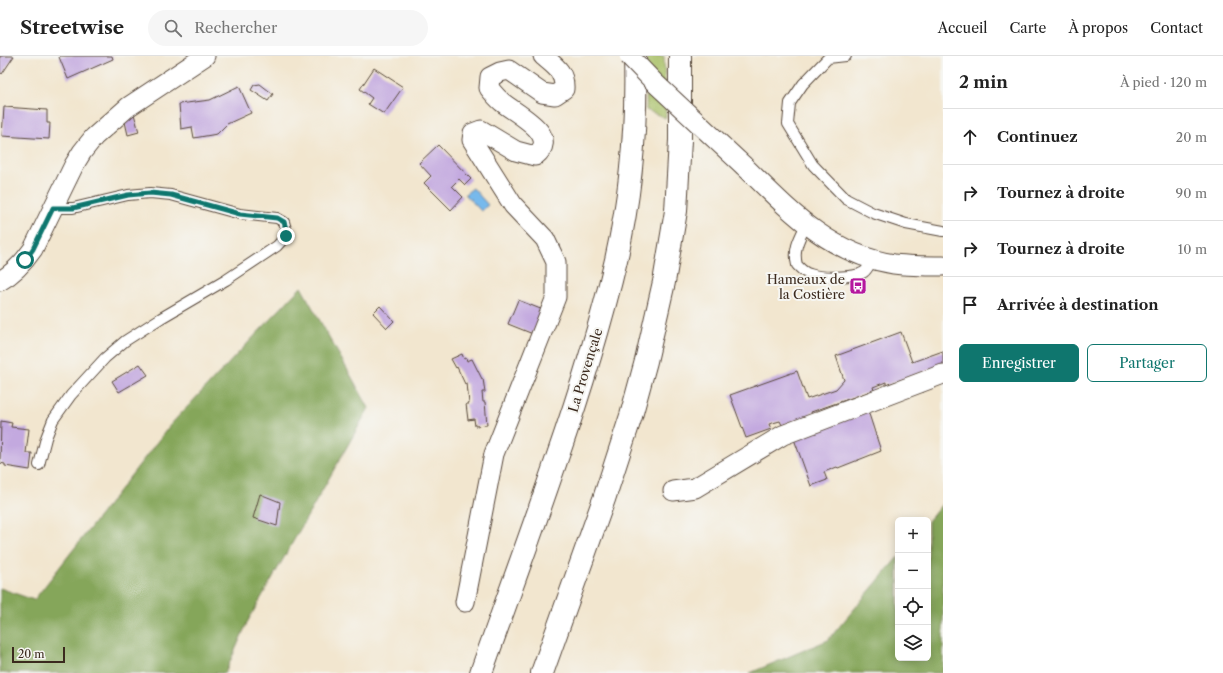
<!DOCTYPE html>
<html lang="fr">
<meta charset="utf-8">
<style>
:root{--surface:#fff;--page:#f6f6f6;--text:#222;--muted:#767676;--line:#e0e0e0;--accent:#0f766e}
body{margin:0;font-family:"Libre Caslon Text",serif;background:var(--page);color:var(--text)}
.controls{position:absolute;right:12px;bottom:12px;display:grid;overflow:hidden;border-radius:6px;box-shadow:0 2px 10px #0003}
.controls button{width:36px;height:36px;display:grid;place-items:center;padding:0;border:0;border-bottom:1px solid var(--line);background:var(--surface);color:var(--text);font:20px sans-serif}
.scale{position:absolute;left:12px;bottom:10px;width:53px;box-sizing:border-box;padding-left:4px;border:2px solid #3b2a1e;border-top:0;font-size:11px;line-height:14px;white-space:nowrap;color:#3b2a1e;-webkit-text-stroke:3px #f6f6f2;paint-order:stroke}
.stop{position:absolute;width:12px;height:12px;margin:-9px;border:3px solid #0f766e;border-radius:50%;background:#fff}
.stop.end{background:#0f766e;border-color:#fff;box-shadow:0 1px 4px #0008}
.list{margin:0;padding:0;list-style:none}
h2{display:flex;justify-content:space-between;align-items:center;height:52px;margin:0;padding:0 16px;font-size:17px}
h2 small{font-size:13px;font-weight:400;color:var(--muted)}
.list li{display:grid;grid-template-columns:26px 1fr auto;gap:12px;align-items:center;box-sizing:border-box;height:56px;padding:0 16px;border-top:1px solid var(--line)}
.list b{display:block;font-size:15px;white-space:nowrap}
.list em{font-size:13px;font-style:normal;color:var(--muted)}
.actions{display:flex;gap:8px;padding:12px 16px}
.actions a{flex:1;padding:9px 0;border:1px solid var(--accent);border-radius:6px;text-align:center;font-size:14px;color:var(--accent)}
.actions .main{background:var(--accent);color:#fff}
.icon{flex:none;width:22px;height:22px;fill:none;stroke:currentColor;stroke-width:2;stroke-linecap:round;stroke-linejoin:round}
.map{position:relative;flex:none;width:943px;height:617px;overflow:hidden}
header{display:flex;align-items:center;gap:24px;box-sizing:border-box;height:56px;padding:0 20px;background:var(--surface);border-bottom:1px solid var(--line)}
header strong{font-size:19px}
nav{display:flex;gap:22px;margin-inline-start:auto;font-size:14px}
.search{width:280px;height:36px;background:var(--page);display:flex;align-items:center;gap:10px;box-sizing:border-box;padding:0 14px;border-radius:22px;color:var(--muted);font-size:15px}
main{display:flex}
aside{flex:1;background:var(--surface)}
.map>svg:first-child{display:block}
.green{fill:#a7bf65;stroke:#717442}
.forest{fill:#85a65a;stroke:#60683c}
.water{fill:#77b9ec;stroke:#597285}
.building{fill:#c3a9df}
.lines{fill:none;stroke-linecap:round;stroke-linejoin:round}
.lane-casing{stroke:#564639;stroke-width:12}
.street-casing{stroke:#564639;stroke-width:21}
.highway-casing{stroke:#564639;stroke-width:24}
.lane{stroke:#fff;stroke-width:10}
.street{stroke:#fff;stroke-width:19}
.highway{stroke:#fff;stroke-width:22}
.street-bridge-casing{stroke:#564639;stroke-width:21;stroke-linecap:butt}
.street-bridge{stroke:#fff;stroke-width:19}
.route{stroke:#0f766e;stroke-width:5}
.labels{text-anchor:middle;stroke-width:4;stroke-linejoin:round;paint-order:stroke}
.poi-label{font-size:13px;fill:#3b2a1e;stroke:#f6f6f2;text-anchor:end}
.street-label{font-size:13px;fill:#3b2a1e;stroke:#f6f6f2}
</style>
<header>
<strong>Streetwise</strong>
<div class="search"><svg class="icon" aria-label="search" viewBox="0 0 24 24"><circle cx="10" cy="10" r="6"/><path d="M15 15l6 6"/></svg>Rechercher</div>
<nav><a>Accueil</a><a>Carte</a><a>À propos</a><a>Contact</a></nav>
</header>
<main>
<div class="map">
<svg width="943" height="617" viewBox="0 0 943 617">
<rect width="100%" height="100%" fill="#f6f6f2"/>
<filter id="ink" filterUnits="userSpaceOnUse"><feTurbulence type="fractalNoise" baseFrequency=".025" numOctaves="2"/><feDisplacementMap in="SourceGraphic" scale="8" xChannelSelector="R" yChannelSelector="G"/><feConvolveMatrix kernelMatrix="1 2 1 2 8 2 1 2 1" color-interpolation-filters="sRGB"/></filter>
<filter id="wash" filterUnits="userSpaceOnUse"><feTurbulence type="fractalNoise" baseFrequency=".012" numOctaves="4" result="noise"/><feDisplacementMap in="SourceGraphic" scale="16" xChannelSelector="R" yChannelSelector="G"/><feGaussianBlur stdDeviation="0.9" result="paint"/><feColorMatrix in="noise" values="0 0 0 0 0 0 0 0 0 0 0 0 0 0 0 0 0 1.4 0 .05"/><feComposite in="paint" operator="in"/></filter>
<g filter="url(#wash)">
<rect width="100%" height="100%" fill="#f2e6cf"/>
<path class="green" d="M647 0H664L666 62 646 54Z"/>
<g class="forest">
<path d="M301 231 369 352 248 565 225 617H0V532L34 544 171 368Z"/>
<path d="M943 447V617H750L828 584 898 501V602H928V465Z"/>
</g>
<path class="water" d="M473 132 488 149 481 155 465 138Z"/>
<g id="blocks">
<g class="building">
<path d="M0 0H14L2 18 0 16Z"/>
<path d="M61 0H112L113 3 68 23 59 1Z"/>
<path d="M374 12 403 31 384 58 368 48 372 42 360 33Z"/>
<path d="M260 28 273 38 268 45 251 34 254 29Z"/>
<path d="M239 30 251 57 227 68 217 78 194 82 192 71 181 73 179 48 210 44Z"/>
<path d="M4 51 47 54V67H50L49 83 2 80Z"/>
<path d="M134 58 139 76 128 79 125 66Z"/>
<path d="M438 89 471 123 465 129 459 123 452 130 463 141 451 154 424 127 431 120 419 107Z"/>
<path d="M518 244 543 254 533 278 508 268Z"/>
<path d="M380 250 394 265 387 272 373 257Z"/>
<path d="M901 276 912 306 943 295V309L886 329V326L873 331 874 334 811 356 812 359 782 369 780 365 769 368 771 373 746 382 730 339 797 315 807 343 836 333 844 324 836 300Z"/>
<path d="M462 298 464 303 466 302 467 305 472 303 482 323H483L485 336H482L483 346H485L487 369 475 370 474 363 468 364 466 348H469L467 327 465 328 457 311 456 312 451 303Z"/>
<path d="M140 308 148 319 119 336 112 325Z"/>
<path d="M868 355 881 395 838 412 837 411 824 416 827 424 811 430 794 383Z"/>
<path d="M1 365 12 367 11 371 29 373 26 397H32L30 414 5 410V408L0 407Z"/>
<path d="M260 438 280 446 277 470 253 462Z"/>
</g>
</g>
</g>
<g filter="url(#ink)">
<use href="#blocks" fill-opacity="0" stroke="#564639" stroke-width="1"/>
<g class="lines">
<g class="lane-casing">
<g id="lane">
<path d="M846 0 828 2 803 28 790 47 788 68 813 109 846 143 873 157 906 168 943 175"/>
<path d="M806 169C799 183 793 193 797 209 801 213 804 217 810 218 820 222 855 222 864 216 868 213 870 207 873 203"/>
<path d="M39 409 46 382 53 364 71 339 105 302 125 285 161 262 226 224 277 190 286 180V173L284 166 277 162 240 158 171 139 150 137 128 139 73 152H53"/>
</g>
</g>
<g class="street-casing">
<g id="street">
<path d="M744 110C789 154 829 198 894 208 910 210 927 210 943 210"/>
<path d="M0 225C14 217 24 206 33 193L74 109 82 96 94 81 128 51 205 0"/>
<path d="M673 435 695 432 783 379 943 318"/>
<path d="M465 546 494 398 556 241V206L545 183 513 149 472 84 473 77 481 74 516 95 535 100C562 79 516 58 502 46 497 42 493 37 489 32L490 21 500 16 509 14 542 37 555 39 564 33C565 16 555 10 543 0"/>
</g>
</g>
<g class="highway-casing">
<g id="highway">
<path d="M481 617C506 546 532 476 556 405 579 339 600 272 616 204 631 138 637 68 635 0"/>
<path d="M542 617 604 443 631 360 646 305 664 226 676 155 680 84V0"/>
</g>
</g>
<use href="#lane" class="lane"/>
<use href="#street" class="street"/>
<use href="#highway" class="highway"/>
<g class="street-bridge-casing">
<path id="street-bridge" d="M629 0 656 28 744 110"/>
</g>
<use href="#street-bridge" class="street-bridge"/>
</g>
</g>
<g class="lines" filter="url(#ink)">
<path class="route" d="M25 204 33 193 53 152H73L128 139 150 137 171 139 240 158 277 162 284 166 286 173V180"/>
</g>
<defs>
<g id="bus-square" transform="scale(0.9)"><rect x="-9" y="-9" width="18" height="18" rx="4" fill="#b5179e" stroke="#f6f6f2"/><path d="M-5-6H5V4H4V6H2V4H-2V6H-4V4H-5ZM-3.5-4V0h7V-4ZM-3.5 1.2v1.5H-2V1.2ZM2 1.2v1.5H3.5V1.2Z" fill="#fff"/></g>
</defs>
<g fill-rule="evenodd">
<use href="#bus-square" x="858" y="230"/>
</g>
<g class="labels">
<g class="poi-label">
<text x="845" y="228">Hameaux de<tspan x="845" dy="15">la Costière</tspan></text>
</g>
<g class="street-label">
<text transform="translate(585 314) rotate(-73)" y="5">La Provençale</text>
</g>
</g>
</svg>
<div class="controls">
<button>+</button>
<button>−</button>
<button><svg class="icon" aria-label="locate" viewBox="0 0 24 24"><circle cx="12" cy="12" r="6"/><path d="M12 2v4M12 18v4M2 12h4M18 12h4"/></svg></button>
<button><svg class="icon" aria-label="layers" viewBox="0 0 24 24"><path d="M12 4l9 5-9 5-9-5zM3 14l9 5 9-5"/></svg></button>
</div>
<div class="scale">20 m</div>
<div class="stop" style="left:25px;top:204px"></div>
<div class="stop end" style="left:286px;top:180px"></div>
</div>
<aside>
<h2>2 min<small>À pied · 120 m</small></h2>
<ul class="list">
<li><svg class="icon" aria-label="ahead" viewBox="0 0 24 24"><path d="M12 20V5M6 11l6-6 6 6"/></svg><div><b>Continuez</b></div><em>20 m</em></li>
<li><svg class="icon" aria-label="right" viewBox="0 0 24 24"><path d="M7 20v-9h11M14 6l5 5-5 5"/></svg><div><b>Tournez à droite</b></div><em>90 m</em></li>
<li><svg class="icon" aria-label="right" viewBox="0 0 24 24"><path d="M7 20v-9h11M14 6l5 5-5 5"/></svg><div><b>Tournez à droite</b></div><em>10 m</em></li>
<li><svg class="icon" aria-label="arrive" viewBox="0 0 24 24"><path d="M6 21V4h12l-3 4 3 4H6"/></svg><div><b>Arrivée à destination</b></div></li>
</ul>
<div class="actions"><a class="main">Enregistrer</a><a>Partager</a></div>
</aside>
</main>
